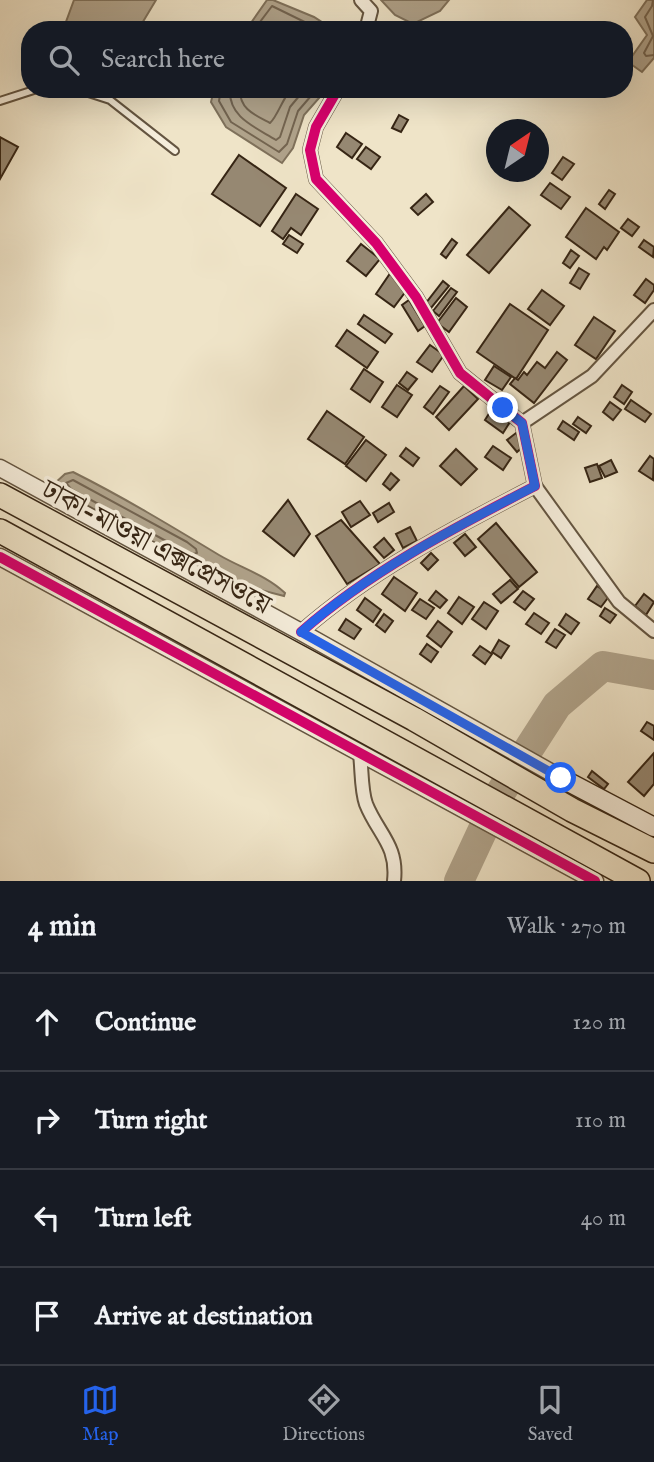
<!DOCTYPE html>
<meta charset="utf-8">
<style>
:root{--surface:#171b24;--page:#20242c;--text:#f1f3f6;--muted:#9ea1a6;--line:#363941;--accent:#2563eb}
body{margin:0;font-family:"IM FELL English","Noto Serif Bengali",serif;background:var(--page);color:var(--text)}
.compass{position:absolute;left:486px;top:119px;width:63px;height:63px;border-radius:50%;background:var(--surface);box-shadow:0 7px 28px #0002;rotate:35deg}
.stop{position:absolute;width:21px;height:21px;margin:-16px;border:5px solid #2563eb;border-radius:50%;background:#fff}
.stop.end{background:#2563eb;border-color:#fff;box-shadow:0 2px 7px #0008}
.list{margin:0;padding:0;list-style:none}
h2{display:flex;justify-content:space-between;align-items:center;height:91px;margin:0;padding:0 28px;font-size:30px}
h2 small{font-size:23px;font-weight:400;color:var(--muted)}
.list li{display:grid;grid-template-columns:46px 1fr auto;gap:21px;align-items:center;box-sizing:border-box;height:98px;padding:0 28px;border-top:2px solid var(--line)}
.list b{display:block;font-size:26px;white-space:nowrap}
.list em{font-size:23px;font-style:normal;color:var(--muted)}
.icon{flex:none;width:38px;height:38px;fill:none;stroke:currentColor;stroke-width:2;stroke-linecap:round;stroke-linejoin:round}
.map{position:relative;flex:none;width:654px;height:881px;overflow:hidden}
.search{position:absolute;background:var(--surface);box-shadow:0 7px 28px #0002;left:21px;right:21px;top:21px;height:77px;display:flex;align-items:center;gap:18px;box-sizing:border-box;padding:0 24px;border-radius:28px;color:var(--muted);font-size:26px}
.sheet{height:483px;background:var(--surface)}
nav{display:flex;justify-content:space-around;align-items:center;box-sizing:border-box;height:98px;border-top:2px solid var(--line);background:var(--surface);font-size:19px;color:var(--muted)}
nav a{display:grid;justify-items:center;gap:4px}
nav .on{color:var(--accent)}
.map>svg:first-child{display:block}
.water{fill:#b0a38b;stroke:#7f715b;stroke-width:2}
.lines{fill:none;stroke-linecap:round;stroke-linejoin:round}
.shore{stroke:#736450;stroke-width:2}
.river{stroke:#b0a38b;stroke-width:30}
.building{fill:#968872;stroke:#362514;stroke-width:2}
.service-casing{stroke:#645541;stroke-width:10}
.minor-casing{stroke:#645541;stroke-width:16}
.tertiary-casing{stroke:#645541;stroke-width:19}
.secondary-casing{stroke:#362514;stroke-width:21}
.motorway-casing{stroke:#362514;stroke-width:26}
.service{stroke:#f5eddb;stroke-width:6}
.minor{stroke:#f5eddb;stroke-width:12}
.tertiary{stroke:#f5eddb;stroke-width:16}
.secondary{stroke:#f5eddb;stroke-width:18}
.motorway{stroke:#efe4c8;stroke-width:23}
.cycleway-casing{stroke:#f5eddb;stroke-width:15}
.cycleway{stroke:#d6006c;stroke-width:10}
.route{stroke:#2563eb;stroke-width:9}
.labels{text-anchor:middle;stroke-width:7;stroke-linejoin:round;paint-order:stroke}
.street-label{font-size:28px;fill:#362514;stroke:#f5eddb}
</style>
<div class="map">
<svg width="654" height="881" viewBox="0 0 654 881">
<rect width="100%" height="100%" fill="#efe4c8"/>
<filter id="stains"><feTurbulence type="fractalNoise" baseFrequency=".00286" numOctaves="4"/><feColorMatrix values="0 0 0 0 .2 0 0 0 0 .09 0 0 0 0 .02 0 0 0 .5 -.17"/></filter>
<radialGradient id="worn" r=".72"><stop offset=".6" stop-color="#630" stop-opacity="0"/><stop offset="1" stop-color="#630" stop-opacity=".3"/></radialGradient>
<g class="water">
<path d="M74 0H156L138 30H63Z"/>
<path d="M267 0H273L314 17 334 30H246Z"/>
<path d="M381 0H449L440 11 413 24 395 15Z"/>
<path d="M647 0H654V58L642 72 628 62 647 35 635 17Z"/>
<path d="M214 89H327L304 115 293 148 282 163 226 127 211 102Z"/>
<path d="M73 472C123 497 171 526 219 555 241 568 266 575 285 593L284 596 241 585 173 553 56 488 55 483 65 474Z"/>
</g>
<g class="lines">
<g class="shore">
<path d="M653 0 652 6 645 17 653 36 644 53 646 56 654 55"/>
<path d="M254 30 272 6 321 30"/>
<path d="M221 89 219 101 231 122 279 152 287 144 298 111 317 89"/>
<path d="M230 89C228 117 255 127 276 140L280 137 290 107 305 89"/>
<path d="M240 89C239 109 255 115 270 123 277 117 282 100 291 89"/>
<path d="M73 480 187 542 196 549 197 553 193 554 177 547 71 489 66 483Z"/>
</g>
<path class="river" d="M459 881 499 795 557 705 603 666 654 675"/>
</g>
<g class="building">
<path d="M399 115 408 120 401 132 392 128Z"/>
<path d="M346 133 362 144 352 158 337 147Z"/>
<path d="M0 137 18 147 0 179Z"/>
<path d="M366 147 380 157 371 169 357 159Z"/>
<path d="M239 155 286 188 260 226 212 194Z"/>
<path d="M563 157 574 164 562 180 552 173Z"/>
<path d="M550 183 570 197 561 209 541 195Z"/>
<path d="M609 190 615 194 605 209 599 204Z"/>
<path d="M296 194 318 209 301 235 291 228 283 239 272 231Z"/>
<path d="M426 194 433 202 418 215 411 208Z"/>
<path d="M509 207 530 225 489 273 467 255Z"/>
<path d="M586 208 619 232 607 250 604 247 596 259 566 237Z"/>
<path d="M628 219 639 227 632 236 621 228Z"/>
<path d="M289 235 303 244 297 253 283 244Z"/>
<path d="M452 239 457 243 446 258 441 254Z"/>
<path d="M644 240 654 247 653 257 639 247Z"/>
<path d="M361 244 380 259 366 276 347 261Z"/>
<path d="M571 250 579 256 570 268 563 263Z"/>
<path d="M579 268 589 274 580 289 570 283Z"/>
<path d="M391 272 406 291 394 307 376 294Z"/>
<path d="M646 279 654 285V290L645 303 634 295Z"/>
<path d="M443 281 449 286 431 308 426 303Z"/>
<path d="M451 288 457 292 439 316 433 311Z"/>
<path d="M542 290 564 306 550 325 528 309Z"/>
<path d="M456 298 467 307 449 332 437 323Z"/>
<path d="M409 300 425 326 418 331 402 305Z"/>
<path d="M510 304 548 330 516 379 477 352Z"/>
<path d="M364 315 392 334 385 343 358 324Z"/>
<path d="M594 317 615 331 596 359 575 345Z"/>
<path d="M347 330 378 352 367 368 336 346Z"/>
<path d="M430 345 444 355 432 372 417 362Z"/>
<path d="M557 352 567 360 534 403 510 384 515 378 518 380 524 372 527 375 537 362 545 368Z"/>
<path d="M494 366 511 377 502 390 485 380Z"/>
<path d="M364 369 383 382 370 402 351 389Z"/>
<path d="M407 372 417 379 408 390 399 383Z"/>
<path d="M397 385 412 395 397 417 382 407Z"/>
<path d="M622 385 632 392 624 404 614 397Z"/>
<path d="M440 386 449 392 433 414 424 407Z"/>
<path d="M464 386 478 399 449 430 436 417Z"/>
<path d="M631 400 651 414 645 422 625 409Z"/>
<path d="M610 402 621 410 613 420 603 412Z"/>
<path d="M492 409 510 422 503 433 485 420Z"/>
<path d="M327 411 364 437 345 464 308 439Z"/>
<path d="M578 417 591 426 586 433 573 424Z"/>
<path d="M563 421 579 432 574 440 558 429Z"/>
<path d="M516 433 526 444 517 452 507 440Z"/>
<path d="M366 440 386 455 366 481 346 466Z"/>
<path d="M493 446 511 458 503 470 485 457Z"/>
<path d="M406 448 419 458 413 466 400 456Z"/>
<path d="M456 449 477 469 461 485 440 466Z"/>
<path d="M650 456 654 459 653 480 639 471Z"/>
<path d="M611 460 617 472 605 477 599 466Z"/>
<path d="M597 464 602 478 590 482 585 468Z"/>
<path d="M391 473 399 480 390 490 383 484Z"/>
<path d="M288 500 310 534 294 556 263 531Z"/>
<path d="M360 501 370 515 351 527 342 512Z"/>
<path d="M389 503 394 512 378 522 373 513Z"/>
<path d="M341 520 380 564 347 584 316 536Z"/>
<path d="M496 523 537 572 519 587 478 539Z"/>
<path d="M410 527 417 541 403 548 396 534Z"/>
<path d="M465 534 476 547 465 556 454 543Z"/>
<path d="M384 538 394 550 384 558 374 547Z"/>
<path d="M431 553 438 560 428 570 421 563Z"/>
<path d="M394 577 417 593 405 611 382 594Z"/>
<path d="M510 580 518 589 501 603 493 594Z"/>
<path d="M597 586 610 595 601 607 588 599Z"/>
<path d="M436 591 447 600 440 608 429 600Z"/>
<path d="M523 591 534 599 525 610 514 602Z"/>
<path d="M644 594 654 602 646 615 635 606Z"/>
<path d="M459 597 474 607 462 624 448 613Z"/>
<path d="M365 598 381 610 373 622 357 610Z"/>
<path d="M420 599 434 608 426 619 412 610Z"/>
<path d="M484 602 498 611 486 629 472 619Z"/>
<path d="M605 608 616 615 610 623 600 616Z"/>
<path d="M534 613 549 623 541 634 526 624Z"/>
<path d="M384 614 393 621 385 632 376 625Z"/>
<path d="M566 614 579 623 571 634 559 625Z"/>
<path d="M346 619 361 629 354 639 339 630Z"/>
<path d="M438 621 452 632 441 647 427 636Z"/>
<path d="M555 629 565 635 556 648 546 642Z"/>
<path d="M499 640 509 646 501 658 492 652Z"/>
<path d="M427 644 438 652 431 662 420 654Z"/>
<path d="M480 646 492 654 485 664 473 655Z"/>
<path d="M647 722 654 726V740L641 731Z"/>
<path d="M654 753V784L644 796 628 782Z"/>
<path d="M592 771 608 784 604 789 588 777Z"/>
</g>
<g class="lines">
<g class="service-casing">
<g id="service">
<path d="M76 89 110 100 175 151"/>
<path d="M0 101 37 89"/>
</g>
</g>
<g class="minor-casing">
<g id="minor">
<path d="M361 0 371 11 366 30"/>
<path d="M522 423 592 376 654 310"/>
<path d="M535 486 619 602 654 631"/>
<path d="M301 632C370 571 454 528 535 486L522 423 460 373 416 297 376 243 316 179 310 150 316 127 338 89"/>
<path d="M360 754C362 770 361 790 366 804 378 834 398 845 394 881"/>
</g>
</g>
<g class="tertiary-casing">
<g id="tertiary">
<path d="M0 468 301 632 561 778"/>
<path d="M0 557 595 881"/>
</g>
</g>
<g class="secondary-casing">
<path id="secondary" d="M561 778 654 827"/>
</g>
<g class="motorway-casing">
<g id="motorway">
<path d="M0 495 414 719 572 810 654 851"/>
<path d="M0 531 638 881"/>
</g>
</g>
<use href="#service" class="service"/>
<use href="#minor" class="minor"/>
<use href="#tertiary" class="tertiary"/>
<use href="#secondary" class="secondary"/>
<use href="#motorway" class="motorway"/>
<g class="cycleway-casing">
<g id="cycleway">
<path d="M0 557 595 881"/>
<path d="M301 632C370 571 454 528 535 486L522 423 460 373 416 297 376 243 316 179 310 150 316 127 338 89"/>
</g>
</g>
<use href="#cycleway" class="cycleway"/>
</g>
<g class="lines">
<path class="route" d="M503 408 522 423 535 486C454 528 370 571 301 632L561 778"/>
</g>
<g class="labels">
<g class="street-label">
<text transform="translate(157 546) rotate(28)" y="10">ঢাকা-মাওয়া এক্সপ্রেসওয়ে</text>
</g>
</g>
<rect width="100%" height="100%" filter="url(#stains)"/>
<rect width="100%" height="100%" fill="url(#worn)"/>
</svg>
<svg class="compass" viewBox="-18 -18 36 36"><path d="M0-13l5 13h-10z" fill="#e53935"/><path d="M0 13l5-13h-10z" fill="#9ea1a6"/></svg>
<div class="stop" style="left:561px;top:778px"></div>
<div class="stop end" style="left:503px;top:408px"></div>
<div class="search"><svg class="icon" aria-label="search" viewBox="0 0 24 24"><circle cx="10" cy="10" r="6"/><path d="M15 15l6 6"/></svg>Search here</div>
</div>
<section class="sheet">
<h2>4 min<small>Walk · 270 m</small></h2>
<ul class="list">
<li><svg class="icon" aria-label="ahead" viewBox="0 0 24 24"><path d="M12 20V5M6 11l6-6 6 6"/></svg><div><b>Continue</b></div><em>120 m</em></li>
<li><svg class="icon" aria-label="right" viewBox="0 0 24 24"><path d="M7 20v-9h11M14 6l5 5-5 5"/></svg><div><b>Turn right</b></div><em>110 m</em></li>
<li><svg class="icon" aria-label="left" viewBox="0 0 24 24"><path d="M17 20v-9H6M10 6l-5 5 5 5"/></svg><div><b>Turn left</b></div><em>40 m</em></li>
<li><svg class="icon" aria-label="arrive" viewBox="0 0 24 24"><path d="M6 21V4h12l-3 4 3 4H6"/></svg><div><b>Arrive at destination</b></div></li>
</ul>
</section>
<nav>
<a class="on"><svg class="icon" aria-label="map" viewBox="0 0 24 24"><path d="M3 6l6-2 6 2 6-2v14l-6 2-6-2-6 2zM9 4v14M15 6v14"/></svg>Map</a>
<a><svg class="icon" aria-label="directions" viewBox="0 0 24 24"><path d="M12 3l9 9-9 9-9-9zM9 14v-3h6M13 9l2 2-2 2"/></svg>Directions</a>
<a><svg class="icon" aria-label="saved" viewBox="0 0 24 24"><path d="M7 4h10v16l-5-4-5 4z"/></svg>Saved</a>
</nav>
